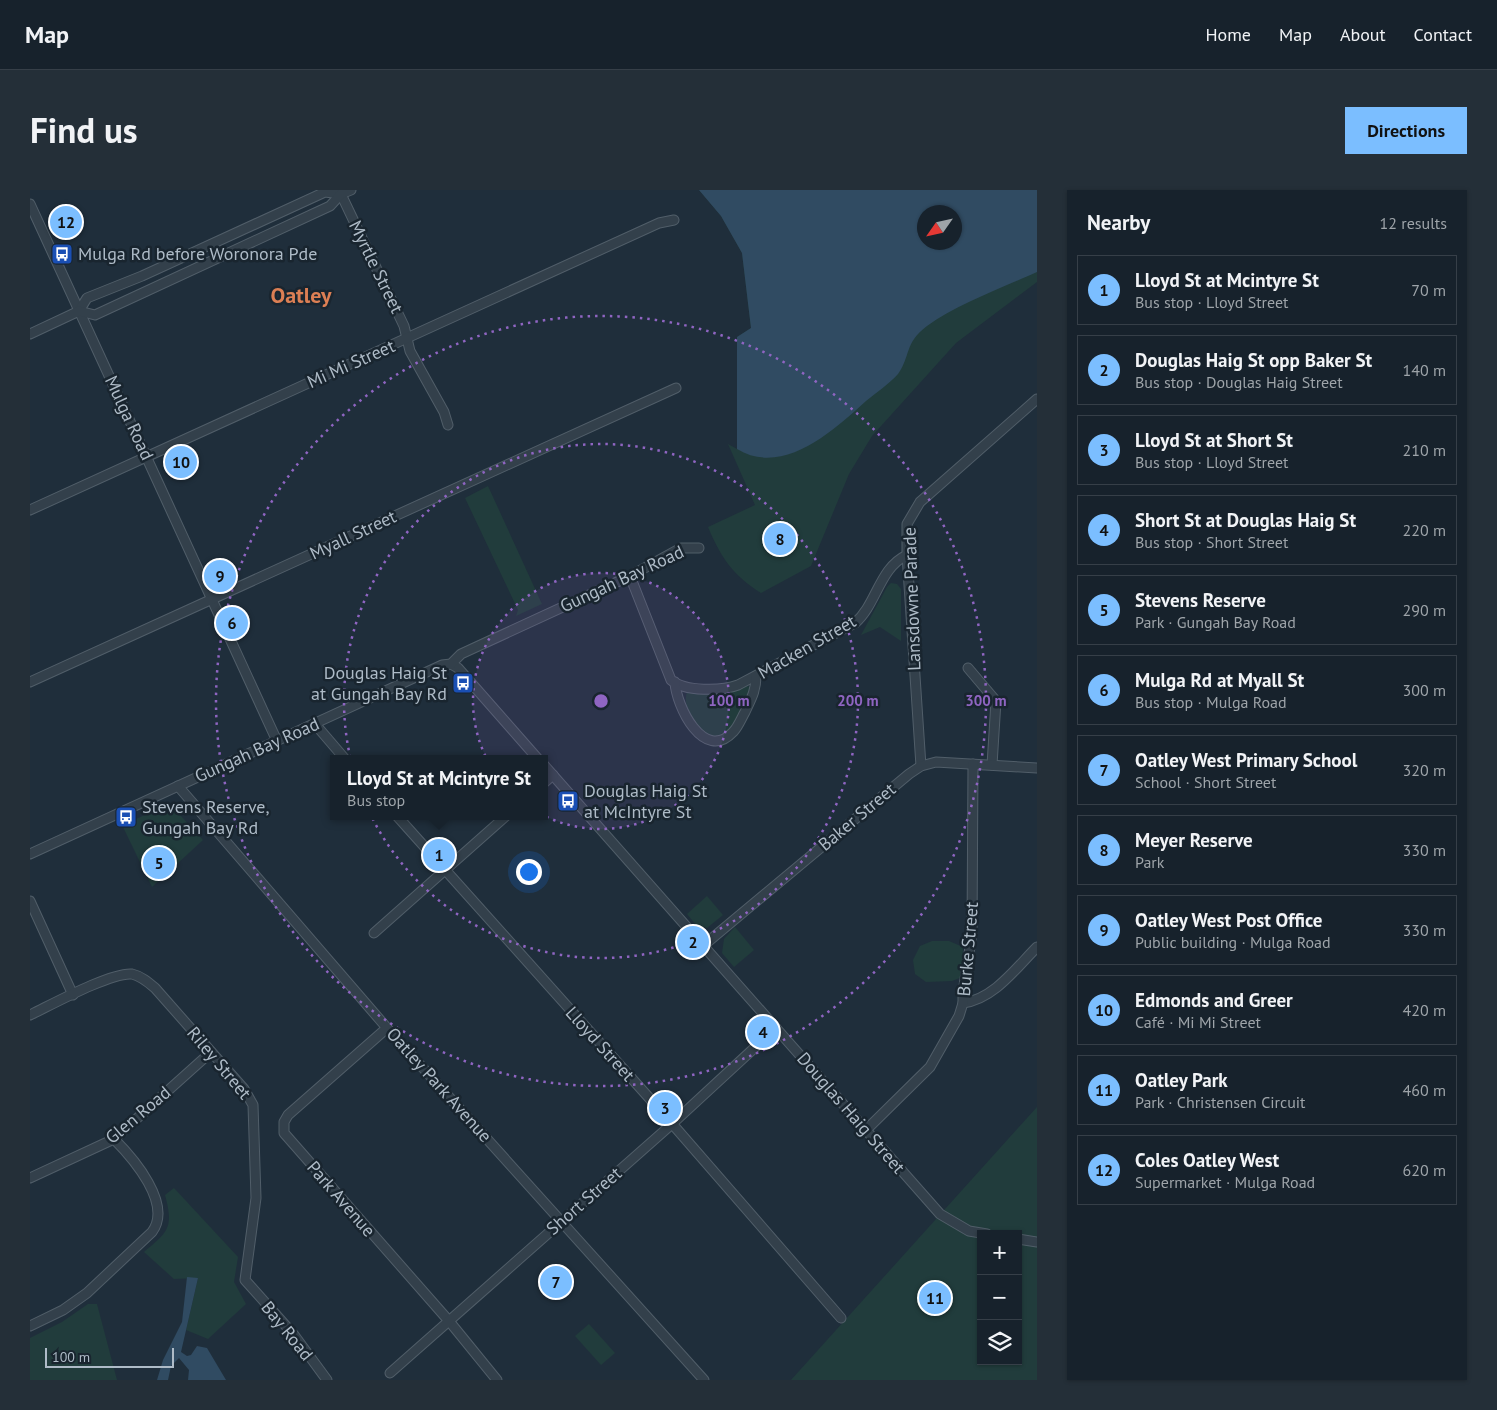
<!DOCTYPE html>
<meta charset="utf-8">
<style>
:root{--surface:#17222c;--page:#242f38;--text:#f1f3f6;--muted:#9ea4a9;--line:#363f48;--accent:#7bbeff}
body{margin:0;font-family:"PT Sans",sans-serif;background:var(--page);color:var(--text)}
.controls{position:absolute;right:15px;bottom:15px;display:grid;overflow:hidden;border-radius:0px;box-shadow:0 1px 4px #0004}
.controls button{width:45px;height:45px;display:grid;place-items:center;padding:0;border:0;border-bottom:1px solid var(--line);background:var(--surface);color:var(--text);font:25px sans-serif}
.compass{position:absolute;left:887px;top:15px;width:45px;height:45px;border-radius:50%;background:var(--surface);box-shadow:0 1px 4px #0004;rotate:236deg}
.scale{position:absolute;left:15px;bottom:12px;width:129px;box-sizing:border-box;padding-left:5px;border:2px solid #aebbc7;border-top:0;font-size:14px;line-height:18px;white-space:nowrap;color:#aebbc7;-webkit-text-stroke:4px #19252f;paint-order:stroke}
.you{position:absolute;left:498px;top:681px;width:18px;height:18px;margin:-12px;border:4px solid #fff;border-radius:50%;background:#1a73e8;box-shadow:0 0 0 8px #1a73e833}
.badge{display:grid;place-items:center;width:32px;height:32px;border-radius:50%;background:var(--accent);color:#111;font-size:16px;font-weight:700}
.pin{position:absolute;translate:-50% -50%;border:2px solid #fff;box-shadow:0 1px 5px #0006}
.popup{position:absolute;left:300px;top:565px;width:218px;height:65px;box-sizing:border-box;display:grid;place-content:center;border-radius:0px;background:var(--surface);filter:drop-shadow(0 1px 4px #0005);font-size:16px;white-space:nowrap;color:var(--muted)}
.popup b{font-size:19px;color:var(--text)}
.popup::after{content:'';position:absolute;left:50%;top:100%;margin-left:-10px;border:10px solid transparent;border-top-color:var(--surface)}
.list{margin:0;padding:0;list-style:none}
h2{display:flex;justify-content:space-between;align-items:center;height:65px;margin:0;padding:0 20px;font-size:21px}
h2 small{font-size:16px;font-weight:400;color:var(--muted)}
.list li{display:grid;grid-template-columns:32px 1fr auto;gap:15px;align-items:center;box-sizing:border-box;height:70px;margin:0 10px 10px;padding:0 10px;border:1px solid var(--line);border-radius:0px}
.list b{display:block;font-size:19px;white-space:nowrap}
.list p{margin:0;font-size:16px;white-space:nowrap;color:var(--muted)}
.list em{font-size:16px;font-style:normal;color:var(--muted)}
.icon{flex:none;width:28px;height:28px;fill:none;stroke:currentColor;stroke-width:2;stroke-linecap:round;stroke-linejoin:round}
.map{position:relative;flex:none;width:1007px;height:1190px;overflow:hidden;border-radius:0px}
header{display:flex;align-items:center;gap:30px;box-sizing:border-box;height:70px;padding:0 25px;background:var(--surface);border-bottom:1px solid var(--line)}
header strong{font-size:24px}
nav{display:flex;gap:28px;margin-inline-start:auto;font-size:18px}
.intro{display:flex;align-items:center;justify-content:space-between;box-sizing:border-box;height:120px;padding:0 30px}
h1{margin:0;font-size:35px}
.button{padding:12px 22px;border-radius:0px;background:var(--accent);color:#111;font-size:18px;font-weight:700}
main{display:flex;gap:30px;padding:0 30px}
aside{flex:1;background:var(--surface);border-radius:0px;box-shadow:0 1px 4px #0004}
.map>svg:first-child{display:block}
.green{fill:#213c3c;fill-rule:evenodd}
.water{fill:#304b62;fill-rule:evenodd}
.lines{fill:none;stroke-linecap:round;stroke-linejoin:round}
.street-casing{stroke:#515e69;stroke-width:11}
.street{stroke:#33404b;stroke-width:9}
.ring{fill:none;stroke:#8f65c2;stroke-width:2.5;stroke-dasharray:2.5 5}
.labels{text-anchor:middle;stroke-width:5;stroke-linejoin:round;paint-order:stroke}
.poi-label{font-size:18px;fill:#aebbc7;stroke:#19252f;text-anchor:start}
.street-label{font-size:18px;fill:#aebbc7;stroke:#19252f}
.district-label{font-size:22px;font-weight:bold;fill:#dc7f54;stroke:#19252f}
.centre{fill:#8f65c2;stroke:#19252f;stroke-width:2.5}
.ring-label{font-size:15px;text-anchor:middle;font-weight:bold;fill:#8f65c2;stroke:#19252f;stroke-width:5;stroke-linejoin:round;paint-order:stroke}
</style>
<header>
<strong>Map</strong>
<nav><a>Home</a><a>Map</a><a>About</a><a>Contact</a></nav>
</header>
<div class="intro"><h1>Find us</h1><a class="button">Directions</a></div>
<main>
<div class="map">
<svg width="1007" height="1190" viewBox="0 0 1007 1190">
<rect width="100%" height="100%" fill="#1f2e3b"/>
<g class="green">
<path d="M669 0 852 53H1007V92L926 153 842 246 819 284 781 376 731 403C703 385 691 368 678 337L725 315 698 254 707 259V147L721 138 712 63 691 26Z"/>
<path d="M458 296 512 414 486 426 488 420 435 308Z"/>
<path d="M861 393 867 394 871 399V451L850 437 831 445 857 397Z"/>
<path d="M717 496 720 497 721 501 700 540 685 547C669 544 651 517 657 502L696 504Z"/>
<path d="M140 614 173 650 122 697 92 635Z"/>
<path d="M677 706 693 725 677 738 666 735 657 724Z"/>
<path d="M705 737 724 760 704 777 692 763 694 749Z"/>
<path d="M902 751H919L933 757 932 787 922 791 896 792 885 784 883 770 890 756Z"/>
<path d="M1007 917V1190H761ZM951 1044H988V1171H951Z"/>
<path d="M144 998 208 1067 204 1092 216 1114 178 1149 156 1140 168 1088 144 1089 114 1062C138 1042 144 1038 135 1005Z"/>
<path d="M58 1114H67L87 1190H0V1148L32 1132Z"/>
<path d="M559 1134 585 1163 571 1175 545 1146Z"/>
</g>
<g class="water">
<path d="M669 0H1007V82C974 97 926 115 897 136 874 153 881 166 868 184 859 194 846 203 836 211 803 241 753 287 707 259V147L721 138 712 63 691 26ZM894 22H924V52H894Z"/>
<path d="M157 1087 168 1088 151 1162 157 1166 161 1165 167 1156 177 1158 196 1190H158L159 1180 149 1168 141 1176 138 1190H127L133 1170 152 1132Z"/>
</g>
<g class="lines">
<g class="street-casing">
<g id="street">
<path d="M309 0 374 136 380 161 414 222 418 235"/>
<path d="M0 14 247 551"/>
<path d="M49 121 57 108 112 86 295 2 311 4"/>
<path d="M0 144 49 121 65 125 300 16 311 4 321 0"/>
<path d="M0 320 629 33 644 30"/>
<path d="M600 386 641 490C655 502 692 501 708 495L825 433C847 414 849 378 877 365"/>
<path d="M421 474 428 478 508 569"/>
<path d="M938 478 966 511 962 575"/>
<path d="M0 492 646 198"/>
<path d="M645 492C646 516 674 573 703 542 708 537 711 529 715 522 721 509 726 501 726 486"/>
<path d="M285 534 315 569"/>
<path d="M514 575 910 1024 939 1041 957 1044"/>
<path d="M891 576 877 365V334L890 312 1007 209"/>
<path d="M514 593 523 585"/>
<path d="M148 596 357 838 674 1190"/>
<path d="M367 626 638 929 811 1128"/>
<path d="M0 664 412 475 421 474 431 464 600 386 651 358H669"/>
<path d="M0 711 43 805"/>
<path d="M344 743 476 626"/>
<path d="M674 755 879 584 891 576 906 572 1007 578"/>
<path d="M933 813C964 809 986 778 1007 757"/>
<path d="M0 825C21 815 81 782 102 784 111 786 118 792 125 798L214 899 223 915 226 1008 215 1090 264 1145 297 1190"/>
<path d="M357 838 258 925 254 932V943L419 1131 467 1190"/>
<path d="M836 940 900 877 929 826 933 813V802L942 744 943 574"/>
<path d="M0 988 84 949 181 862"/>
<path d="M988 1049 1007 1052"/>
<path d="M0 1136 33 1120 57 1103 122 1042C143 1014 103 968 84 949"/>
<path d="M360 1183 642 934 746 838"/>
</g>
</g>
<use href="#street" class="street"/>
</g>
<circle cx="571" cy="511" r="128" fill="#8f65c2" fill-opacity=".12"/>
<g class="ring">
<circle cx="571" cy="511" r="128"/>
<circle cx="571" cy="511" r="257"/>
<circle cx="571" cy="511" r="385"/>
</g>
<defs>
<g id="bus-square" transform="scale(1.125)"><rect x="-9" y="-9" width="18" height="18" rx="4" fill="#1a4fb4" stroke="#19252f"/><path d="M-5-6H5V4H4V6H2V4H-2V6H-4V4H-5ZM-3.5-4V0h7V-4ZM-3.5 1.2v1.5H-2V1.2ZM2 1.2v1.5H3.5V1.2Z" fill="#fff"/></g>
</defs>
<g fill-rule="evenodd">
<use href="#bus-square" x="32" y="64"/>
<use href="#bus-square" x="433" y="493"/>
<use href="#bus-square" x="538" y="611"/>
<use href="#bus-square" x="96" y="627"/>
</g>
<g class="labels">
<g class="poi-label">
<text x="48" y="70">Mulga Rd before Woronora Pde</text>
<text x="417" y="489" text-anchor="end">Douglas Haig St<tspan x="417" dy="21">at Gungah Bay Rd</tspan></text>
<text x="554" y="607">Douglas Haig St<tspan x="554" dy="21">at McIntyre St</tspan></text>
<text x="112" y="623">Stevens Reserve,<tspan x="112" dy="21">Gungah Bay Rd</tspan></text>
</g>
<g class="street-label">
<text transform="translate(346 77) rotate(64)" y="6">Myrtle Street</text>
<text transform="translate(321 174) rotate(-24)" y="6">Mi Mi Street</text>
<text transform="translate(99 228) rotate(65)" y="6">Mulga Road</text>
<text transform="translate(323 345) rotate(-25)" y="6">Myall Street</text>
<text transform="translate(592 389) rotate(-25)" y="6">Gungah Bay Road</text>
<text transform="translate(882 409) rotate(-92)" y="6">Lansdowne Parade</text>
<text transform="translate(777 457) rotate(-30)" y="6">Macken Street</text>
<text transform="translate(227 560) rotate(-24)" y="6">Gungah Bay Road</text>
<text transform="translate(827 627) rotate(-40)" y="6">Baker Street</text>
<text transform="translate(938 759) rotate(-85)" y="6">Burke Street</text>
<text transform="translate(570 854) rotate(48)" y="6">Lloyd Street</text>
<text transform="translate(189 873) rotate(50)" y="6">Riley Street</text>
<text transform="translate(409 895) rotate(48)" y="6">Oatley Park Avenue</text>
<text transform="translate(821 923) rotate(49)" y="6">Douglas Haig Street</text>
<text transform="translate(108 925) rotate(-40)" y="6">Glen Road</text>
<text transform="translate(311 1009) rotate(49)" y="6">Park Avenue</text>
<text transform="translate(554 1011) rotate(-41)" y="6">Short Street</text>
<text transform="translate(257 1141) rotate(51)" y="6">Bay Road</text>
</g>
<g class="district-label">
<text x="271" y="113">Oatley</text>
</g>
</g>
<circle cx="571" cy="511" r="8" class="centre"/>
<g class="ring-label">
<text x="699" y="516">100 m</text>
<text x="828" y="516">200 m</text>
<text x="956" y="516">300 m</text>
</g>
</svg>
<div class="controls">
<button>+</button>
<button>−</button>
<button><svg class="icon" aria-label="layers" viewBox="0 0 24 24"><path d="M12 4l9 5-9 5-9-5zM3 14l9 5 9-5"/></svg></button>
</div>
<svg class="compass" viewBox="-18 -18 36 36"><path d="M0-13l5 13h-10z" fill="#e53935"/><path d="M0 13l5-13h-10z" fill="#9ea4a9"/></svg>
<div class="scale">100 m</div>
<div class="you"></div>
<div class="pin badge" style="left:409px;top:665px">1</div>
<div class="popup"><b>Lloyd St at Mcintyre St</b>Bus stop</div>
<div class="pin badge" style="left:663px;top:752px">2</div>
<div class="pin badge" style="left:635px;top:918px">3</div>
<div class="pin badge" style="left:733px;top:842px">4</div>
<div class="pin badge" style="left:129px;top:673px">5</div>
<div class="pin badge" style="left:202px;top:433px">6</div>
<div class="pin badge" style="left:526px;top:1092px">7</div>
<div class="pin badge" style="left:750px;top:349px">8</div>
<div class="pin badge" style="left:190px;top:386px">9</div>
<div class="pin badge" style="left:151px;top:272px">10</div>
<div class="pin badge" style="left:905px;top:1108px">11</div>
<div class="pin badge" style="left:36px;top:32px">12</div>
</div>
<aside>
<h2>Nearby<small>12 results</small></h2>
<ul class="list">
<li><span class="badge">1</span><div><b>Lloyd St at Mcintyre St</b><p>Bus stop · Lloyd Street</p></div><em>70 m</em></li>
<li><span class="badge">2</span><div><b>Douglas Haig St opp Baker St</b><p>Bus stop · Douglas Haig Street</p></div><em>140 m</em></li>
<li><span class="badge">3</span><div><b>Lloyd St at Short St</b><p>Bus stop · Lloyd Street</p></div><em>210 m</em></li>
<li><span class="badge">4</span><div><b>Short St at Douglas Haig St</b><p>Bus stop · Short Street</p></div><em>220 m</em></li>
<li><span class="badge">5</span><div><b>Stevens Reserve</b><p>Park · Gungah Bay Road</p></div><em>290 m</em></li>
<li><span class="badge">6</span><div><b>Mulga Rd at Myall St</b><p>Bus stop · Mulga Road</p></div><em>300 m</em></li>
<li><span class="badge">7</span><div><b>Oatley West Primary School</b><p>School · Short Street</p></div><em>320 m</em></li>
<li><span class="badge">8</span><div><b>Meyer Reserve</b><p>Park</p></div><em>330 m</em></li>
<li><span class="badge">9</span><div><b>Oatley West Post Office</b><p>Public building · Mulga Road</p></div><em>330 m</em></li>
<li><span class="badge">10</span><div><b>Edmonds and Greer</b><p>Café · Mi Mi Street</p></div><em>420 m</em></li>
<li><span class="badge">11</span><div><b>Oatley Park</b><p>Park · Christensen Circuit</p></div><em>460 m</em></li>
<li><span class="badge">12</span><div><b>Coles Oatley West</b><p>Supermarket · Mulga Road</p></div><em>620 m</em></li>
</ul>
</aside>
</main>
